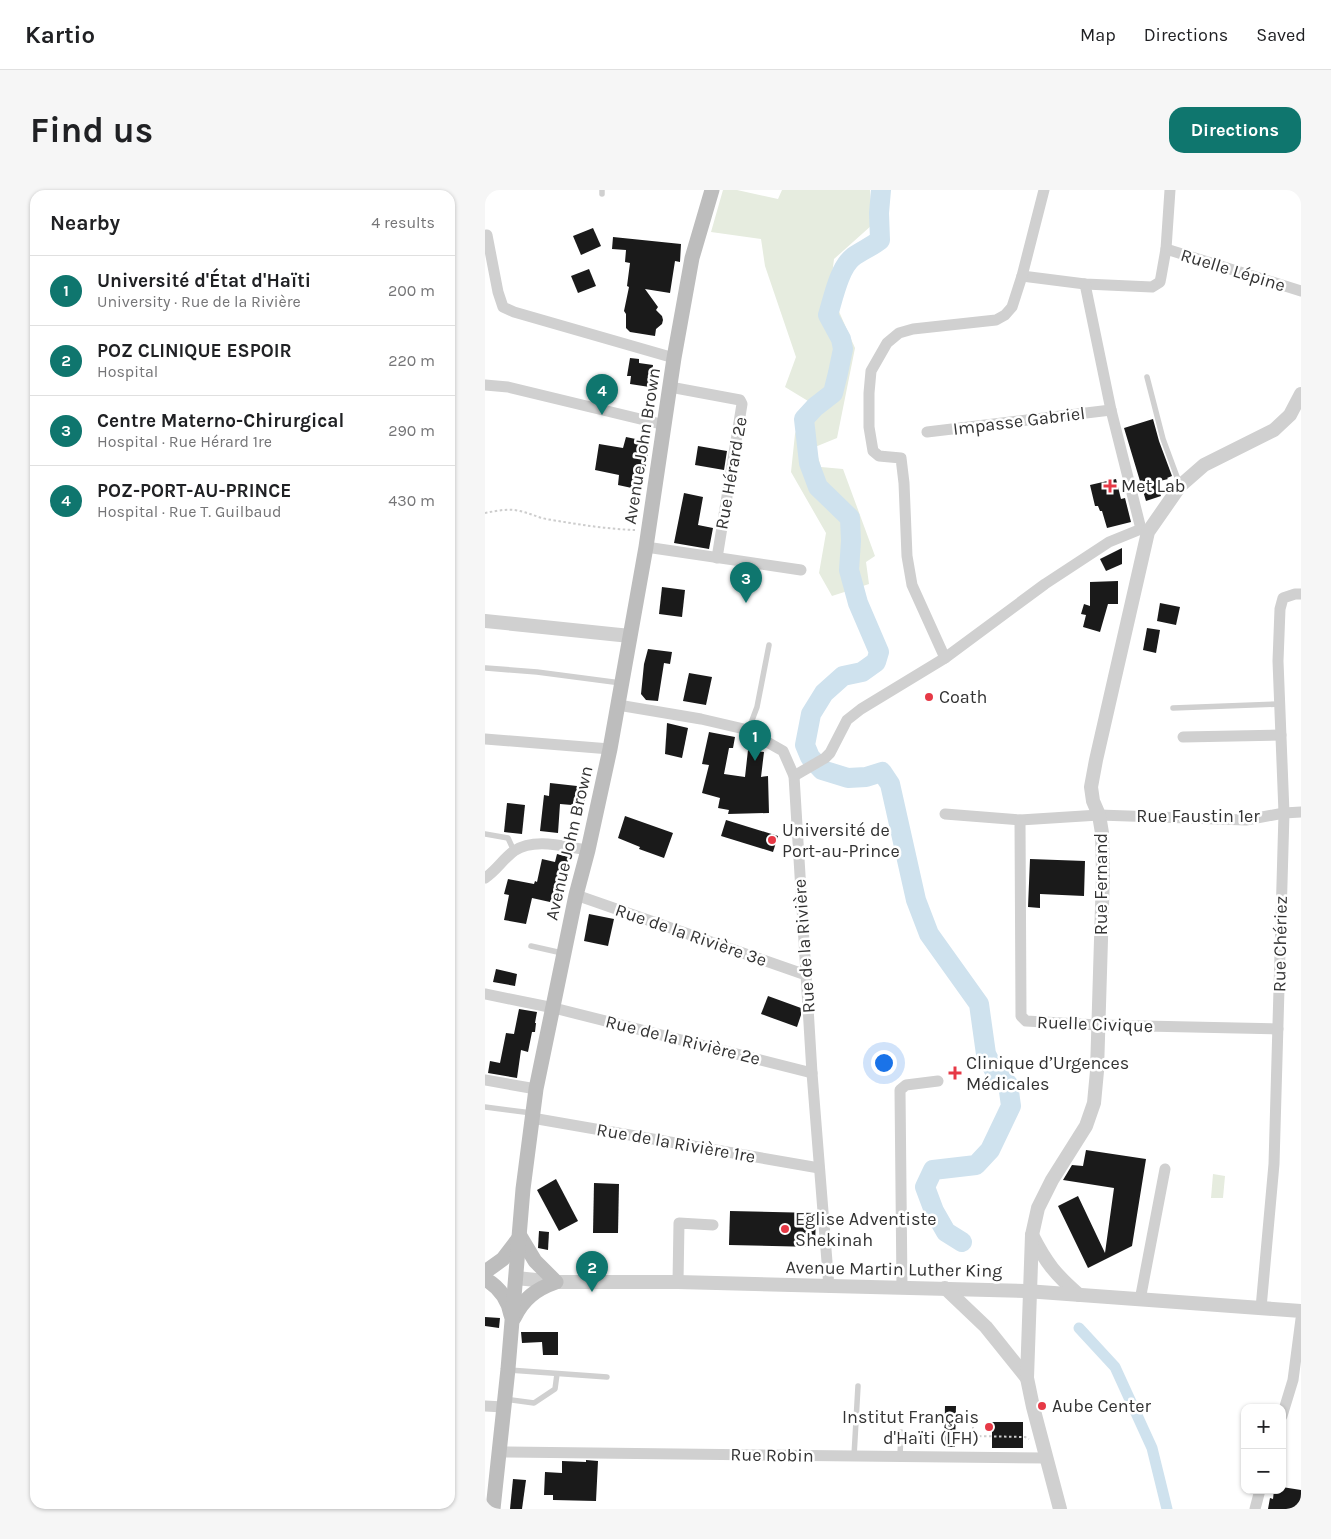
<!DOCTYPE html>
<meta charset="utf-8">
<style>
:root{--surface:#fff;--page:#f6f6f6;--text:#202124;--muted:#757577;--line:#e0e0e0;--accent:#0f766e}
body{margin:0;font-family:Karla,sans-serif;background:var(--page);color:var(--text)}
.controls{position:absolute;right:15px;bottom:15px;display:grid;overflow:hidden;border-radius:10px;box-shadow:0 1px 4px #0004}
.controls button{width:45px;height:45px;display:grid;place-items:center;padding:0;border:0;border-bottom:1px solid var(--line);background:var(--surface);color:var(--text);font:25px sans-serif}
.you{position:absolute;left:398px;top:872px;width:18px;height:18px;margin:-12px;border:4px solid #fff;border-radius:50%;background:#1a73e8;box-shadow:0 0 0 8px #1a73e833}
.badge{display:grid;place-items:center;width:32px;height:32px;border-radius:50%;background:var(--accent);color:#fff;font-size:16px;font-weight:700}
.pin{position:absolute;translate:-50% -41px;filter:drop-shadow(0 1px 2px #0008)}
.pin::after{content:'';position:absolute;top:26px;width:18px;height:15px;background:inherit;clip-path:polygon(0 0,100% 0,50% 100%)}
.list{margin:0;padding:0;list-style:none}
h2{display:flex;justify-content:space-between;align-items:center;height:65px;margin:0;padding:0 20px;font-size:21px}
h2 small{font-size:16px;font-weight:400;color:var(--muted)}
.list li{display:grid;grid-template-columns:32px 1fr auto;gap:15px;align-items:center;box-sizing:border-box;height:70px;padding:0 20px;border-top:1px solid var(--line)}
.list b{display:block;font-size:19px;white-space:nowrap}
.list p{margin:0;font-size:16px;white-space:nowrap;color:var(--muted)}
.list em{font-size:16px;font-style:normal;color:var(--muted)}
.map{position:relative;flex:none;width:816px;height:1319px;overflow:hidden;border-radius:15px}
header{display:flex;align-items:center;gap:30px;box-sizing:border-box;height:70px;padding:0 25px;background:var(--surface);border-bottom:1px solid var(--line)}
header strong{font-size:24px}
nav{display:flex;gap:28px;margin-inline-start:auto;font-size:18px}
.intro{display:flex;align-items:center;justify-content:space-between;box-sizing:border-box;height:120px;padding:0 30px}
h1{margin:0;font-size:35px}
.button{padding:12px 22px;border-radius:15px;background:var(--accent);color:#fff;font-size:18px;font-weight:700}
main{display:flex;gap:30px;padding:0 30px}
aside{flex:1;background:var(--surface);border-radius:15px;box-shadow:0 1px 4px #0004}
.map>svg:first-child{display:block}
.green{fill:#e6ecdf}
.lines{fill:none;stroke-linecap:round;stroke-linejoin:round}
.canal{stroke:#cfe2ee;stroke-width:11}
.river{stroke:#cfe2ee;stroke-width:20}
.building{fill:#1a1a1a}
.path{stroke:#cdcdcd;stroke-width:2;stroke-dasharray:2.5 2.5;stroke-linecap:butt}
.service{stroke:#d0d0d0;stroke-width:5.5}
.minor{stroke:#d0d0d0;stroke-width:11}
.tertiary{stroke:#d0d0d0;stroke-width:14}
.secondary{stroke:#bdbdbd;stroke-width:15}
.poi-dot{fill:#e63946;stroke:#fff;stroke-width:2}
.labels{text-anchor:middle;stroke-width:5;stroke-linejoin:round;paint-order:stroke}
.street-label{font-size:18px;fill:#333;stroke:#fff}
.poi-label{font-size:18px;fill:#333;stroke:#fff;text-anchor:start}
</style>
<header>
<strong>Kartio</strong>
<nav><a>Map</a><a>Directions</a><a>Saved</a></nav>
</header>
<div class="intro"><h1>Find us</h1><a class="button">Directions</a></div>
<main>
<aside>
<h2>Nearby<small>4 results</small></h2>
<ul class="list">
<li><span class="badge">1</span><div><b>Université d'État d'Haïti</b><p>University · Rue de la Rivière</p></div><em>200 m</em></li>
<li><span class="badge">2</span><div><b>POZ CLINIQUE ESPOIR</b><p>Hospital</p></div><em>220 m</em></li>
<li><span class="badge">3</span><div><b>Centre Materno-Chirurgical</b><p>Hospital · Rue Hérard 1re</p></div><em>290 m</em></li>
<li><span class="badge">4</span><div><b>POZ-PORT-AU-PRINCE</b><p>Hospital · Rue T. Guilbaud</p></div><em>430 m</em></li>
</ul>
</aside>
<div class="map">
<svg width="816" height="1319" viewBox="0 0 816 1319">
<rect width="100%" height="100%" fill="#fff"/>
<g class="green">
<path d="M238 0H252L293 9 297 0H385L387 35 349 69 345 101 370 158 352 248 330 257 336 277 358 279 390 366 381 372 384 394 347 406 334 383 341 343 306 282 310 244 323 211 300 197 311 167 280 76 276 49 226 42Z"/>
<path d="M728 984 740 986 738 1008H726Z"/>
</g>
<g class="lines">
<path class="canal" d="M594 1138 630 1177 667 1258 682 1319"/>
<path class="river" d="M396 0 394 23 395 50C386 57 376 61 368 67 354 78 348 109 343 125L356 149 358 159 353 183 348 203 330 217 319 229 324 273 333 297 365 328 366 351 364 380 373 413 394 462 391 472 377 482 358 486 339 503 326 524 320 555 325 567 337 580 363 588 381 587 397 582 405 594 431 710 444 744 494 814 501 864 510 882 523 894 526 916 505 960 491 975 448 980 440 997 449 1021 461 1042 477 1052"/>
</g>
<g class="building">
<path d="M108 38 116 56 96 65 88 46Z"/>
<path d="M128 47 196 54 195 72 190 71 185 103 160 99 173 117 171 120 177 126 178 130 177 134 171 139 170 146 145 142 141 138V124L139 121 144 97 142 96 145 73 140 72 141 60 127 59Z"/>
<path d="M104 79 111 96 93 103 86 86Z"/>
<path d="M145 168 154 169V173L168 175 167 183 173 184 171 198 145 194 146 186H142Z"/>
<path d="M668 229 674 251 687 286 682 288 683 289 671 292 676 306 661 311 639 238Z"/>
<path d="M141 247 165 252 162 268 159 270 161 276 156 284V300L133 295 134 285 110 280 114 254 138 258Z"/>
<path d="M213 256 242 261 239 280 210 275Z"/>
<path d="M631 289 636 309 640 308 646 332 622 338 617 321H615L613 316H610L605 295Z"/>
<path d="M199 303 218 307 213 335 228 338 224 359 189 353Z"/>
<path d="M637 358V374L621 381 615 369Z"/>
<path d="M633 391V414H623L615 442 598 437 601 425 596 424 599 414 605 416V392Z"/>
<path d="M177 397 200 400 197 427 174 424Z"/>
<path d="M675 413 695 417 691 435 672 431Z"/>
<path d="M662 438 675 440 671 463 658 460Z"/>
<path d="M163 459 187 462 185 474 179 473 173 511 161 510 156 504 159 474Z"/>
<path d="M204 483 227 487 221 515 198 511Z"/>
<path d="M182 533 203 538 197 568 180 564Z"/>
<path d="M224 542 250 547 248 558H244L239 584 260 587 263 560 279 562 276 587 283 586 284 623 243 624 244 620 233 618 235 608 217 603 224 575 217 574Z"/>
<path d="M65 593 101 597 99 616 75 614 73 643 55 641 59 605 64 606Z"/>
<path d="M22 613 40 615 37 644 19 642Z"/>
<path d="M140 626 188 643 179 668 154 659 155 657 133 648Z"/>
<path d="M241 630 293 646 288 662 236 646Z"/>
<path d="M72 664 84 667 74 714 47 708 41 734 19 730 24 705 19 704 23 689 49 694 50 691 52 692 57 669 70 672Z"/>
<path d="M545 669 600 671 599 706 555 704V718L543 717Z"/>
<path d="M104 724 129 729 123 756 99 751Z"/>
<path d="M11 779 32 784 30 796 8 792Z"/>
<path d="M283 806 316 818V825L312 837 276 824Z"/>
<path d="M34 819 52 822 50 833H51L50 842H47L43 862 36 860 32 888 3 883 5 871 15 873 21 843 29 844Z"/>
<path d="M601 960 661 969 647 1056 603 1078 573 1016 593 1006 620 1063 629 998 578 990 587 975 598 976Z"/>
<path d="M71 989 93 1031 74 1041 52 1000Z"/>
<path d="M109 993 134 994 133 1043H108Z"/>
<path d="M245 1021 331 1023 330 1057 244 1055Z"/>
<path d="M54 1041 64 1042 63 1060 53 1058Z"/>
<path d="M0 1127 15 1128 14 1138 0 1136Z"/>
<path d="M36 1142H73V1165H58L57 1152 37 1153Z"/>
<path d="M460 1216H471L470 1257H459Z"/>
<rect x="507" y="1232" width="31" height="26"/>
<path d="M101 1270 113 1271 111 1311 68 1310V1305H59L60 1282 77 1283V1271L101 1272Z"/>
<path d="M28 1289 41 1290 37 1319H25Z"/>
<path d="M797 1297 816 1300V1319H783L785 1308 788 1309 789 1300H797Z"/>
</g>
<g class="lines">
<g class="path">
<path d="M0 323C11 321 23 318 35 321 44 323 52 327 61 329 91 334 120 339 150 340"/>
<path d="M488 1222V1246L540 1247 544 1249"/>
</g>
<g class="service">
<path d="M117 4V0"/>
<path d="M662 187 678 249 695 295"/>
<path d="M1 478 52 482 136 493"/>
<path d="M688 518 795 514"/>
<path d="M263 541 272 517 284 455"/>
<path d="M0 644 23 648 29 661"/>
<path d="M46 756 77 763"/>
<path d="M0 917 47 923"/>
<path d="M24 1180 122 1187"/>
<path d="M20 1209 49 1213 70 1199 72 1184"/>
<path d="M369 1266 373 1196"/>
<path d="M415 1266 416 1242"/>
</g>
<g class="minor">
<path d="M2 45 13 102 18 117 29 122 189 168"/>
<path d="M681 59 816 101"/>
<path d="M537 86 600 94 667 97 675 92 676 87 681 59 685 0"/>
<path d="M600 94 626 220 656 339"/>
<path d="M0 195 23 197 180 235"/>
<path d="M185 197 255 210 257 214 232 368"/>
<path d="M442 242 626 220"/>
<path d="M161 357 316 380"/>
<path d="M460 468 427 395 422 366 419 293 416 268 394 266 388 261 384 237V203L386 181 402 153 414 143 428 139 511 130 520 125 527 117 537 86 559 0"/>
<path d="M133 515 216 529 259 539 298 561 309 586 327 883 344 1097"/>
<path d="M698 547 796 545"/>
<path d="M0 549 125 559"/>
<path d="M309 586 340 568 345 563 362 530 376 519 460 468 560 394 624 352 656 339 663 342"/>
<path d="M460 624 535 630 614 625 761 630 799 623 816 622"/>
<path d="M535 630 536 826 541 831 613 835 793 839"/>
<path d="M0 688C11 681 18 669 29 661 50 647 80 657 103 660"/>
<path d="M91 705 321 785"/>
<path d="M0 804 69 818 327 883"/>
<path d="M0 890 51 899"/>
<path d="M47 928 334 978"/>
<path d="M193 1092 194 1033 228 1035"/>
<path d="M417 1098 415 900 421 895 453 891"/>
<path d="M655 1110 680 979"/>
<path d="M776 1118 789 974 799 623 793 471 795 419 798 408 810 404H816"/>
<path d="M0 1216 19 1217"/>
<path d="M797 1226 808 1190 816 1129"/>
<path d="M14 1262 561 1268"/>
<path d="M770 1319 775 1300"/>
</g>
<g class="tertiary">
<path d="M0 431 145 446"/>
<path d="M547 1045C561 1073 571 1085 594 1105"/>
<path d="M31 1088 71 1092H193L541 1101 816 1121"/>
<path d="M460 1098 501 1137 542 1188"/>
<path d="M575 1319 548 1217 542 1188 547 1045 553 1018 567 990 601 936 609 913 612 881 618 684 617 643 614 625 608 611 606 597 611 570 663 342 695 296 719 275 789 240 805 225 816 204"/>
</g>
<g class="secondary">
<path d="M0 1082 18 1069 34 1048"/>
<path d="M0 1089C14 1097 23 1109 26 1125"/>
<path d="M29 1128C38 1109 51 1099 71 1092L50 1071 35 1046"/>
<path d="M8 1319 23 1179 38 999 51 899 91 705 103 660 125 559 161 357 189 168 207 68 227 0"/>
</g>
</g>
<g class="poi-dot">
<path d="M622.5 288.5h5v5h5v5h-5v5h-5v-5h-5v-5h5z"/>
<circle cx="444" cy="507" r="5"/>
<circle cx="287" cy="650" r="5"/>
<path d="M467.5 875.5h5v5h5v5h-5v5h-5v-5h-5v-5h5z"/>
<circle cx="300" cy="1039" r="5"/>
<circle cx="557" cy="1216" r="5"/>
<circle cx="504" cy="1237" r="5"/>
</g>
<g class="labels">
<g class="street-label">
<text transform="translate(748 80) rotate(17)" y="6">Ruelle Lépine</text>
<text transform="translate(534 231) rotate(-7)" y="6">Impasse Gabriel</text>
<text transform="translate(157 256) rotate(-81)" y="6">Avenue John Brown</text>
<text transform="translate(246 283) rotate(-80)" y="6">Rue Hérard 2e</text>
<text x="713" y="632">Rue Faustin 1er</text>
<text transform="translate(84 653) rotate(-77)" y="6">Avenue John Brown</text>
<text transform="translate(616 694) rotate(-90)" y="6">Rue Fernand</text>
<text transform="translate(206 745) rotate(19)" y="6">Rue de la Rivière 3e</text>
<text transform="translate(795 754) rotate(-89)" y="6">Rue Chériez</text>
<text transform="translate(319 756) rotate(-94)" y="6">Rue de la Rivière</text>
<text transform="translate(610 834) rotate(2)" y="6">Ruelle Civique</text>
<text transform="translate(198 850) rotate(14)" y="6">Rue de la Rivière 2e</text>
<text transform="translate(191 953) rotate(10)" y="6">Rue de la Rivière 1re</text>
<text transform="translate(409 1079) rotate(1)" y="6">Avenue Martin Luther King</text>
<text transform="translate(287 1265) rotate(1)" y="6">Rue Robin</text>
</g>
<g class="poi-label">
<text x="636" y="302">Met Lab</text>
<text x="454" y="513">Coath</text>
<text x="297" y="646">Université de<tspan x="297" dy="21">Port-au-Prince</tspan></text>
<text x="481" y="879">Clinique d’Urgences<tspan x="481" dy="21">Médicales</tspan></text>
<text x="310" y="1035">Eglise Adventiste<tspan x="310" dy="21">Shekinah</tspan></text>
<text x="567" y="1222">Aube Center</text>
<text x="494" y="1233" text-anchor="end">Institut Français<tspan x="494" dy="21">d'Haïti (IFH)</tspan></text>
</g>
</g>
</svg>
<div class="controls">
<button>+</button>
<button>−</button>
</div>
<div class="you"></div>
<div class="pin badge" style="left:270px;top:571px">1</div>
<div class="pin badge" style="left:107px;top:1102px">2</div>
<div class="pin badge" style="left:261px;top:413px">3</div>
<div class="pin badge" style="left:117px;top:225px">4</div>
</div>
</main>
